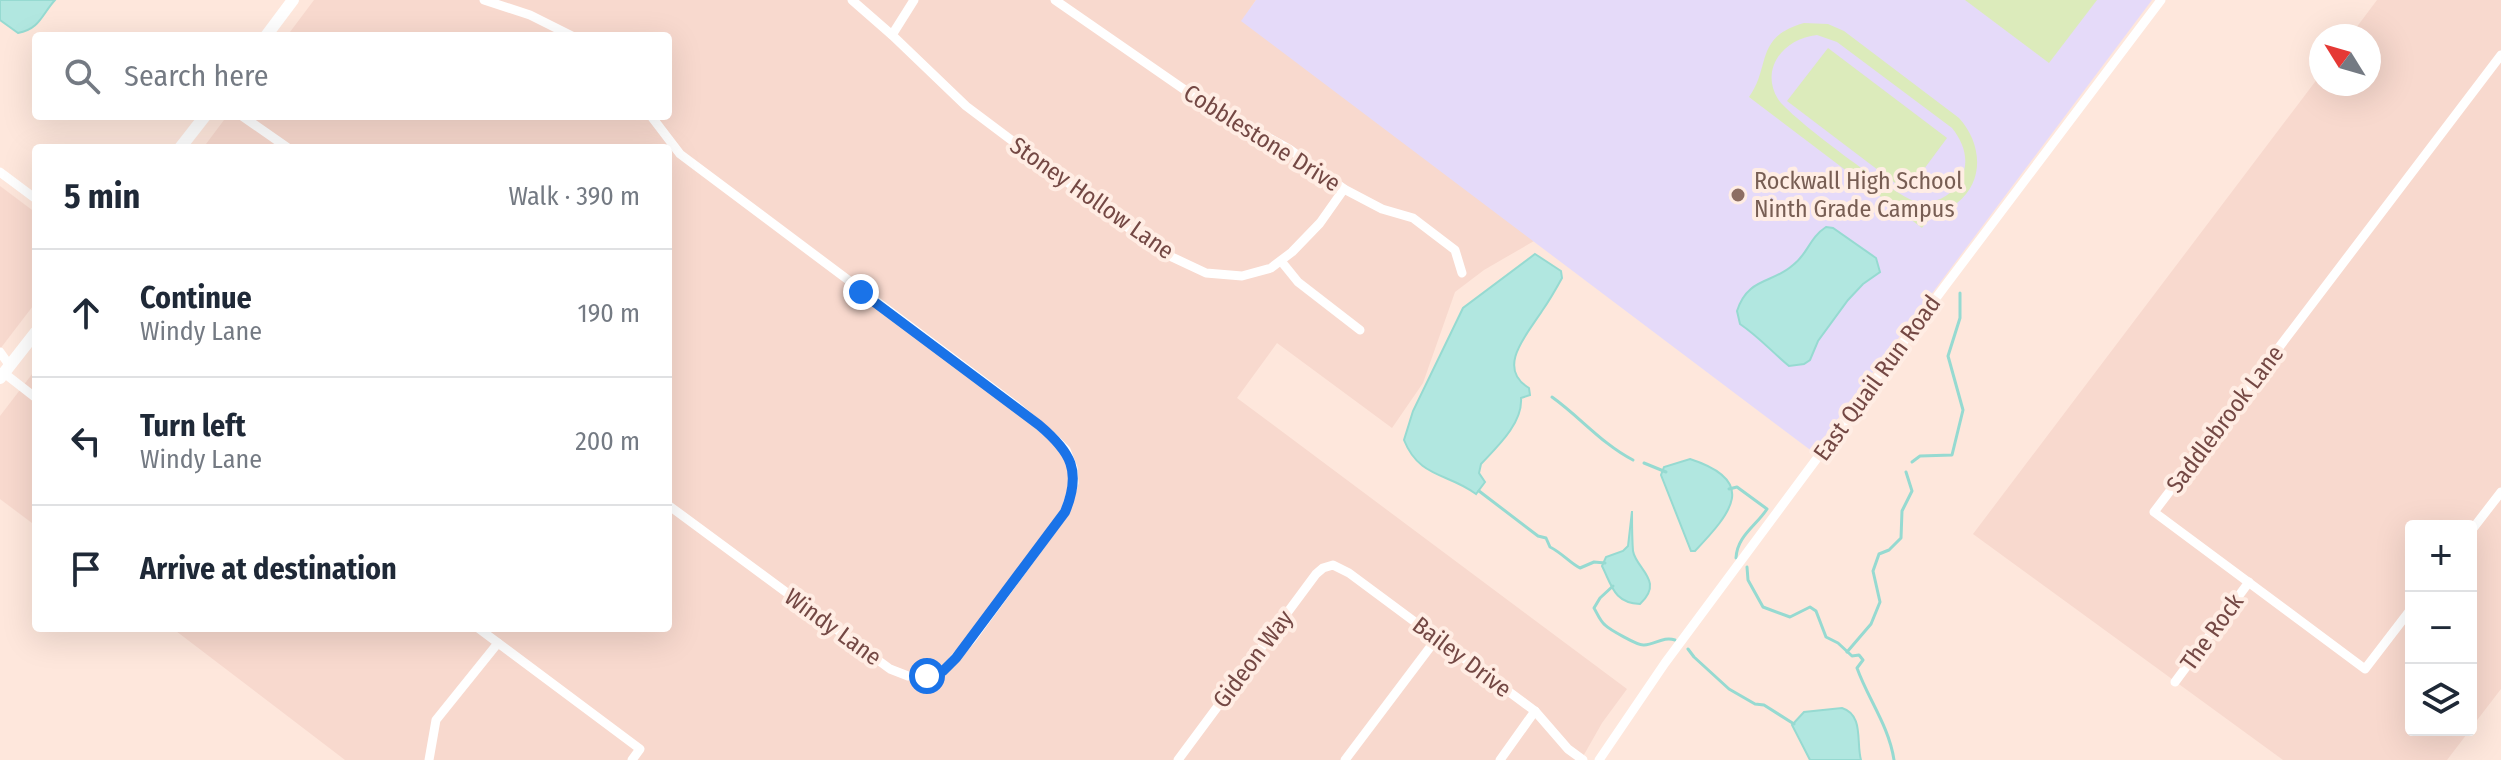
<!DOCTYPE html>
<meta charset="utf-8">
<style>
:root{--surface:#fff;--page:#f2f2f3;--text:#1f2937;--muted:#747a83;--line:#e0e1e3}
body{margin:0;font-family:"Fira Sans Condensed",sans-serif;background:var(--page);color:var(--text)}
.controls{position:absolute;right:24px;bottom:24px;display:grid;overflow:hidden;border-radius:8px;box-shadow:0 8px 32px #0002}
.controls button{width:72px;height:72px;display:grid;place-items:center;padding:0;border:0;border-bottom:2px solid var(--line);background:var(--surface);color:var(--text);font:40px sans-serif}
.compass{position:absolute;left:2309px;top:24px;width:72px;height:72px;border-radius:50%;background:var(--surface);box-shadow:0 8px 32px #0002;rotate:307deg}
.stop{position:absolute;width:24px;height:24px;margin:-18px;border:6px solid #1a73e8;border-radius:50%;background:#fff}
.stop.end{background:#1a73e8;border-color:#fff;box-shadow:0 2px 8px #0008}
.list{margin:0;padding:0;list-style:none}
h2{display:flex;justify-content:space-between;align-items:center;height:104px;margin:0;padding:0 32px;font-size:34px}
h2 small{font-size:26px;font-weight:400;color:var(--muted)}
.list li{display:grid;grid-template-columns:52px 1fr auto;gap:24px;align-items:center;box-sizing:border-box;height:128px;padding:0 32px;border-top:2px solid var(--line)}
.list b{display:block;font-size:30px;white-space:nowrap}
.list p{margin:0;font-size:26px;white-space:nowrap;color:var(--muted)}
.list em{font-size:26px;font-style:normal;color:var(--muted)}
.icon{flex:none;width:44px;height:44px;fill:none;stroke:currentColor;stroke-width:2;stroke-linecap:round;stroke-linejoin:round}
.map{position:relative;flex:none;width:2501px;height:760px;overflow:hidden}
.search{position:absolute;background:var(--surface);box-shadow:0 8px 32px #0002;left:32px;top:32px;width:640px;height:88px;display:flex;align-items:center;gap:20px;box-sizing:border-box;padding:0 28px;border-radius:8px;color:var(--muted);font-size:30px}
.panel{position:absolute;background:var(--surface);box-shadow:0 8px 32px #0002;left:32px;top:144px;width:640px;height:488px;border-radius:8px}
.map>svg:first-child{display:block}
.residential{fill:#f8d9ce}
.education{fill:#e5daf9}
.green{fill:#dcebbb;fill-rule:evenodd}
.water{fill:#b1e7e0;stroke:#96dad1;stroke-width:2}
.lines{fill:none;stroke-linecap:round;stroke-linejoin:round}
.stream{stroke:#96dad1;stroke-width:3}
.minor{stroke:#fff;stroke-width:9}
.secondary{stroke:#fff;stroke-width:12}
.route{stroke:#1a73e8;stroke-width:10}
.education-dot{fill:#8d6e63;stroke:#ffede4;stroke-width:3}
.labels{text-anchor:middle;stroke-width:8;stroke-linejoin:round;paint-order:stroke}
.street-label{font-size:24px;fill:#744844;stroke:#ffede4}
.education-label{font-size:24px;fill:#785e54;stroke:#ffede4;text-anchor:start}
</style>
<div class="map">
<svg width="2501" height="760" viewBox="0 0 2501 760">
<rect width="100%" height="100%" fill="#fee7dc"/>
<g class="residential">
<path d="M314 0H1256L1242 21 1534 241 1484 270 1455 292 1423 383 1392 428 1277 343 1237 398 1627 689 1602 723 1581 760H345L172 628H668V148H203L227 116H668V36H287Z"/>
<path d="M2377 0H2501V689L2471 728V526H2411V730H2470L2447 760H2283L1973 534 2321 74V84H2369V36H2350Z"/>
<path d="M0 186 36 213V302L0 349Z"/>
<path d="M36 369V526L0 499V416Z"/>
</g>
<path class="education" d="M1256 0H2152L1813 452 1241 21Z"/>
<g class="green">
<path d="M1965 0H2097L2049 63Z"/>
<path d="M1804 23 1828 24 1844 31 1959 118C1981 142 1986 180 1957 203 1941 215 1936 210 1922 228L1749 97C1771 67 1754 37 1804 23ZM1817 35 1837 42 1952 128C1964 143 1970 161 1961 179 1952 197 1934 205 1915 201 1897 197 1788 116 1778 99 1759 68 1785 38 1817 35Z"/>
<path d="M1828 48 1947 138 1907 192 1787 101Z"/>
</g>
<g class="water">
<path d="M0 0H55C42 14 40 29 18 33L0 20Z"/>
<path d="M1826 227 1833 228 1876 258 1880 272 1863 284 1848 300 1818 341 1810 360 1804 364 1789 366C1771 351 1759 337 1740 324L1737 311C1748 277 1772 284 1793 265 1808 254 1809 238 1826 227Z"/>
<path d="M1535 254 1561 271 1562 278C1556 289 1549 301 1542 311 1528 333 1495 368 1529 388L1530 395 1521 398C1523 423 1497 447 1481 464L1479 473 1485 482 1476 494C1448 473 1419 478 1404 440L1413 411 1463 308Z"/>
<path d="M1690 459C1758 481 1732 512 1695 551H1691L1661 475 1664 467Z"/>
<path d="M1632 511C1632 524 1632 538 1633 551 1636 569 1665 581 1640 604 1614 603 1612 586 1602 566L1606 557 1623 551 1628 546Z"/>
<path d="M1842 708C1864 715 1856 742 1861 760H1810L1792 725 1804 712Z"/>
</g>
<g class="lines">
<g class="stream">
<path d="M1552 397C1580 417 1602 444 1633 460"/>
<path d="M1912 462 1920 456 1952 455 1963 410 1948 356 1960 318V293"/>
<path d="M1644 463 1666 472"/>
<path d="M1729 489 1737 487 1767 509C1756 526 1737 536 1736 558"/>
<path d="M1479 491 1538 536 1546 538 1550 547C1562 553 1570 563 1580 568L1594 562 1605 563"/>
<path d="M1747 567 1748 580 1763 607 1790 617 1810 607 1816 611 1826 637 1838 643 1852 656 1859 655 1863 660 1857 668C1868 699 1889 726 1894 760"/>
<path d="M1613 586 1600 598 1594 608C1597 613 1600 621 1605 625 1609 629 1638 646 1644 645 1655 645 1663 636 1675 640"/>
<path d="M1688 649 1694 657 1729 689 1755 704 1764 705 1794 724"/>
<path d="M1847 652 1871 624 1880 602 1873 571 1879 554 1889 550 1901 538 1902 511 1912 491 1906 472"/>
</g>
<g class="minor">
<path d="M484 0 530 15 572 36"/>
<path d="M852 0 892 35 966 106 1159 251 1206 273 1242 276 1271 268 1292 252 1320 223 1344 189"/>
<path d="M1055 0 1195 97 1289 149 1344 189 1382 209 1413 218 1455 250 1462 273"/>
<path d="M892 35 914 0"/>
<path d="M242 116 288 148"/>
<path d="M651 116 680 154 1015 405 1055 439 1066 450 1073 468 1074 483 1065 512 971 640 943 671 927 676H908L890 669 668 505"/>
<path d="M0 172 36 199"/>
<path d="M1281 261 1298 282 1360 330"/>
<path d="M0 352 10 366"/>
<path d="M4 373 36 398"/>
<path d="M2471 531 2501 492"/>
<path d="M2411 609 2365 669 2154 512 2501 55"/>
<path d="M478 628 640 749 632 760"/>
<path d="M2175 682 2249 582"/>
<path d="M429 760 436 720 498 643"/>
<path d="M1178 760 1316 574 1323 568 1333 565 1349 573 1535 711 1568 749 1583 760"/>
<path d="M1345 760 1437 638"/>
<path d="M1500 760 1535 711"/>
<path d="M1599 760 1665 663 1945 286 2161 0"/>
</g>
<g class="secondary">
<path d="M266 36 293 0"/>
<path d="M180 148 205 116"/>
<path d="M0 378 36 332"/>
</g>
</g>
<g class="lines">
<path class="route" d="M861 292 1039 425C1071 452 1082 471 1065 512L956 658 943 671 927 676"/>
</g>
<circle class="education-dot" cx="1738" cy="195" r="8"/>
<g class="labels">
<g class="street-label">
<text transform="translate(1262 138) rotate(32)" y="8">Cobblestone Drive</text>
<text transform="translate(1092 198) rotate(35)" y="8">Stoney Hollow Lane</text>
<text transform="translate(1877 378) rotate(-54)" y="8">East Quail Run Road</text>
<text transform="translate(2225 419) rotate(-53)" y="8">Saddlebrook Lane</text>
<text transform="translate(833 627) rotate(36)" y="8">Windy Lane</text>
<text transform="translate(2212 632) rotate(-54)" y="8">The Rock</text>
<text transform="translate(1462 657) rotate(37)" y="8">Bailey Drive</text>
<text transform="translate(1253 659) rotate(-53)" y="8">Gideon Way</text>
</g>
<g class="education-label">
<text x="1754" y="189">Rockwall High School<tspan x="1754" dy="28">Ninth Grade Campus</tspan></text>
</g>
</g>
</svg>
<div class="controls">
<button>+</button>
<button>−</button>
<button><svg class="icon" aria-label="layers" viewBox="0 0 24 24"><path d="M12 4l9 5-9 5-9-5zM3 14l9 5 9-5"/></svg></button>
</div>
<svg class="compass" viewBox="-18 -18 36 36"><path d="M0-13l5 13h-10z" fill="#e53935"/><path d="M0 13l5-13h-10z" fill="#747a83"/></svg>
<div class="stop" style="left:927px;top:676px"></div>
<div class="stop end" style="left:861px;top:292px"></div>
<div class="search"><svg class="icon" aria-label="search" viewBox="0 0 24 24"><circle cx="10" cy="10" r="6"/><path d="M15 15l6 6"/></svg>Search here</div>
<section class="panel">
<h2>5 min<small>Walk · 390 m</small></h2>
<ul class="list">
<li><svg class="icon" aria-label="ahead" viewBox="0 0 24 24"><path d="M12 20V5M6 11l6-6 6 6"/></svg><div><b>Continue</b><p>Windy Lane</p></div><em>190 m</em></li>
<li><svg class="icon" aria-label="left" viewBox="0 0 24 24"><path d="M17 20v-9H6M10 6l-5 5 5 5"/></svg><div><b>Turn left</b><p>Windy Lane</p></div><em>200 m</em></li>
<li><svg class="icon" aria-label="arrive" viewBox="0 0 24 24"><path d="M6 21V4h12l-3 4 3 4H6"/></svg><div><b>Arrive at destination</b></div></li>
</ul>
</section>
</div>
